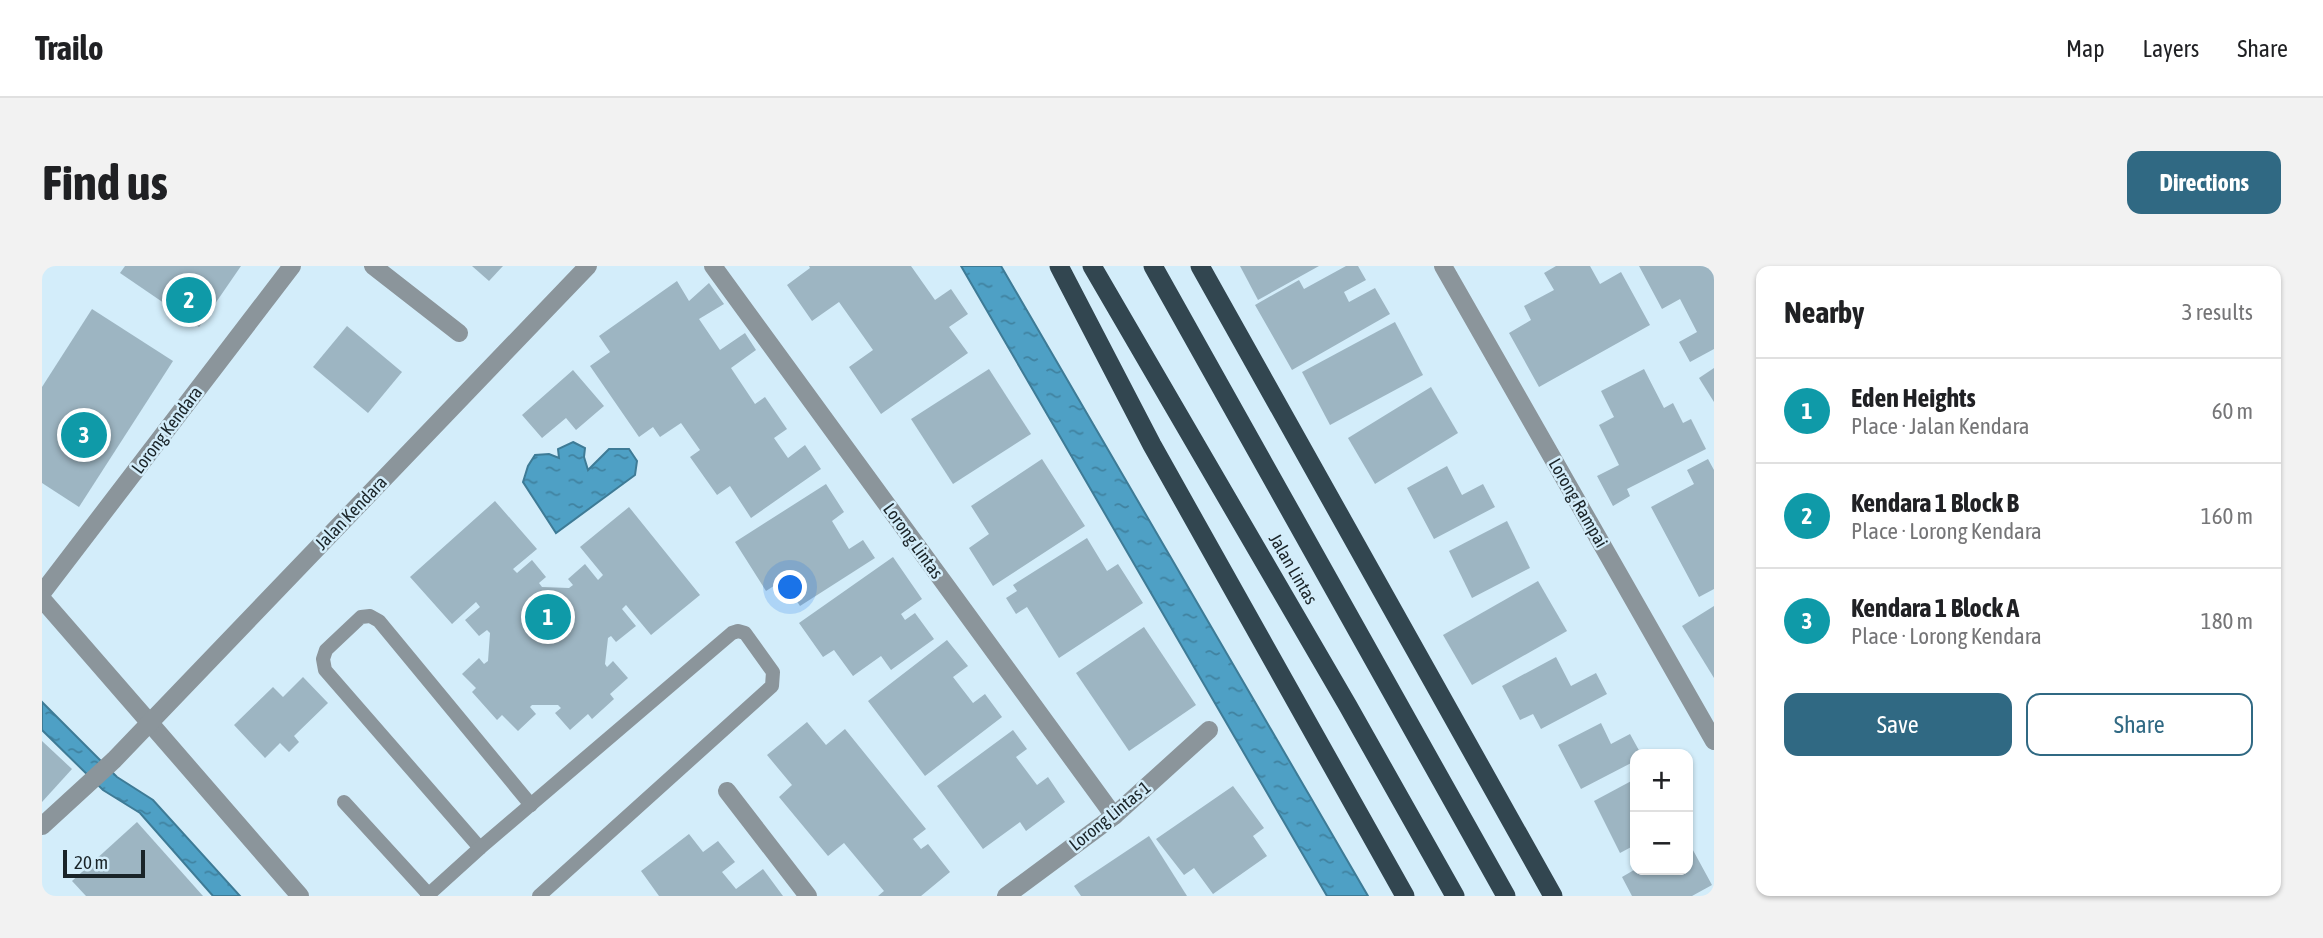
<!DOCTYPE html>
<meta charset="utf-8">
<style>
:root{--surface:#fff;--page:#f2f2f2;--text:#202124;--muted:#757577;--line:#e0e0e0;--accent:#306983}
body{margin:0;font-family:"Asap Condensed",sans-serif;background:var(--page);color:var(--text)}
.controls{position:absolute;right:21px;bottom:21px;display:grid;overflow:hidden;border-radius:14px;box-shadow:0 2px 5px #0004}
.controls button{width:63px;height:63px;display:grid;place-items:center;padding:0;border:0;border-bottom:2px solid var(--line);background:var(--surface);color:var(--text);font:35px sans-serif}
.scale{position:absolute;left:21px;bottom:18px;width:82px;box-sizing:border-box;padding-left:7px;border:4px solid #1a2428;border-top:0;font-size:19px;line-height:24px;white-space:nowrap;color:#1a2428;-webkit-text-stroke:5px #d3edfa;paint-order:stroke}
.you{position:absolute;left:749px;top:322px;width:24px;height:24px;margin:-18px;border:5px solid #fff;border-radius:50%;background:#1a73e8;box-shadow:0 0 0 10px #1a73e833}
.badge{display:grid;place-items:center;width:46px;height:46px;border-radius:50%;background:var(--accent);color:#fff;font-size:23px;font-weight:700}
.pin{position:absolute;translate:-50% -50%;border:4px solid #fff;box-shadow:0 2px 7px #0006}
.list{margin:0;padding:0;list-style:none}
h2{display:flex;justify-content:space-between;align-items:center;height:91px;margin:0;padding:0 28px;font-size:30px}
h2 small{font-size:23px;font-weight:400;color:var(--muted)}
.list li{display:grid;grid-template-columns:46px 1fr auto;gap:21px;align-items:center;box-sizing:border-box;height:105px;padding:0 28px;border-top:2px solid var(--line)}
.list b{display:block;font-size:26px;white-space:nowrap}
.list p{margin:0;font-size:23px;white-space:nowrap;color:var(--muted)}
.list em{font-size:23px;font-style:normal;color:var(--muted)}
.actions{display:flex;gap:14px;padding:21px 28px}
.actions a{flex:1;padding:16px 0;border:2px solid var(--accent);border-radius:14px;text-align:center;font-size:24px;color:var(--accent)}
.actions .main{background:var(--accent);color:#fff}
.map{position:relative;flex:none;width:1672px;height:630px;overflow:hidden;border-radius:14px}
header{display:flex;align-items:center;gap:42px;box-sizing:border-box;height:98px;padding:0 35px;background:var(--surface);border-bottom:2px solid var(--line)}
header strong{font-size:33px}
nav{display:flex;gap:38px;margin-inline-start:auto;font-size:24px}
.intro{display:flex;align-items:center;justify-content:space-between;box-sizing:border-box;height:168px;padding:0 42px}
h1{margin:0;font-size:49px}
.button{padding:18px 32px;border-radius:14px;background:var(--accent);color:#fff;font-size:24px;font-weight:700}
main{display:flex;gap:42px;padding:0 42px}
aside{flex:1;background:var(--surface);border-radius:14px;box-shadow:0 2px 5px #0004}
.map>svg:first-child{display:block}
.water{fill:url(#water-ripples);stroke:#3e7b96;stroke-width:2}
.building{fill:#9db5c2}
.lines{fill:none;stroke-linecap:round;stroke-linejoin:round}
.service{stroke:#8b959b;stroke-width:14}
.minor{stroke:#8b959b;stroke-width:18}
.tertiary{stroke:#8b959b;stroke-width:18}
.trunk{stroke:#324650;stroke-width:19}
.labels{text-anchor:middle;stroke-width:5;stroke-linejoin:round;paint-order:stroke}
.street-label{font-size:18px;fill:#1a2428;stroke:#d3edfa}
</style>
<header>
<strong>Trailo</strong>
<nav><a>Map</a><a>Layers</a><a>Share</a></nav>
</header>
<div class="intro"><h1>Find us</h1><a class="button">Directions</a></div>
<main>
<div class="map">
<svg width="1672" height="630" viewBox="0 0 1672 630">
<defs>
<pattern id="water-ripples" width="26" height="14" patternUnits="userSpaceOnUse" patternTransform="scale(1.75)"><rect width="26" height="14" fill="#4ea0c5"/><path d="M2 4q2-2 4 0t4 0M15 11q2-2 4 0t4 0" fill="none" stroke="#4082a0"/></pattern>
</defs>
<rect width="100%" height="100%" fill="#d3edfa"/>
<g class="water">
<path d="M919 0H959L1326 630H1285Z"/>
<path d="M531 176 543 182 542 191 546 204 567 183H587L595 195 593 209 514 267 481 216 486 200 493 189 507 188 517 192 516 183Z"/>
<path d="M0 436 75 511 111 534 198 630H171L98 547 61 524 0 464Z"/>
</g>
<g class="building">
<path d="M83 0H199L157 61 78 7Z"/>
<path d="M430 0H461L447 15Z"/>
<path d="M767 0H869L893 34 909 23 926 48 907 61 926 87 839 148 807 101 831 84 797 36 770 55 745 19 768 2Z"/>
<path d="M1198 0H1277L1216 34Z"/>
<path d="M1304 0H1316L1324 14 1302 26 1307 36 1333 22 1348 48 1250 104 1213 39 1257 14 1262 23Z"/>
<path d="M1514 0H1548L1558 18 1579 6 1608 59 1497 121 1467 67 1489 54 1482 40 1512 24 1502 7Z"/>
<path d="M1597 0H1672V83L1648 96 1637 76 1655 66 1638 33 1620 43Z"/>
<path d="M635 15 647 35 667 17 682 38 657 53 678 84 703 67 714 84 689 102 713 138 723 131 745 163 732 172 746 192 763 179 779 203 709 252 688 220 675 229 648 191 658 184 639 157 618 171 611 161 597 171 548 100 568 86 557 70Z"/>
<path d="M50 43 131 95 37 241 0 217V121Z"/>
<path d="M1353 56 1381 109 1288 159 1260 106Z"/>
<path d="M305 60 360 106 326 147 271 101Z"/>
<path d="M1672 102V136L1657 112Z"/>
<path d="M947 103 989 168 911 218 869 153Z"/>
<path d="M1602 103 1622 142 1631 137 1641 157 1649 153 1664 183 1585 223 1588 230 1571 240 1555 210 1577 199 1557 159 1572 151 1559 125Z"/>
<path d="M531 104 562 140 534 164 524 152 500 172 480 149Z"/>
<path d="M1389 121 1416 167 1333 218 1306 172Z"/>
<path d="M1000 193 1043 260 951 320 927 282 947 268 929 240Z"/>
<path d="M1666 193 1672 204V323L1657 331 1609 241 1652 218 1645 204Z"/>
<path d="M1405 200 1420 229 1441 218 1453 241 1392 273 1365 222Z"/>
<path d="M784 218 802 246 790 255 807 283 821 274 833 292 758 340 741 314 724 325 693 276Z"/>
<path d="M453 235 495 283 471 303 475 307 490 294 504 311 497 317 500 321 527 322 531 319 526 313 543 298 556 314 561 309 538 281 587 241 658 329 609 369 584 339 580 343 594 360 574 376 569 370 566 372 563 398 565 401 571 395 586 412 568 428 572 433 550 453 546 448 528 464 513 447 519 442 516 439H490L488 441 494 448 476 465 460 449 455 454 430 426 434 422 420 408 437 392 442 398 446 395 448 367 445 364 437 370 423 354 438 341 434 336 410 358 368 311Z"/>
<path d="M1465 255 1488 302 1430 332 1407 285Z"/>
<path d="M1045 272 1065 305 1076 298 1101 337 1017 392 985 341 974 348 964 332 975 325 971 319Z"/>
<path d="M851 291 880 333 859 348 863 354 873 347 892 373 849 404 839 390 811 410 792 384 781 391 757 357Z"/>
<path d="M1496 315 1525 365 1430 419 1401 369Z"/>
<path d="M1672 340V412L1640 360Z"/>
<path d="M1102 361 1154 439 1087 485 1034 407Z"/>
<path d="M905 374 926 400 911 411 931 437 943 428 960 451 883 510 826 435Z"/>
<path d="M1514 391 1529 420 1554 407 1565 428 1499 463 1491 448 1478 454 1460 420Z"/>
<path d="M261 411 286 437 252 470 257 476 247 486 238 477 223 492 192 459 231 421 241 431Z"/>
<path d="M765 456 784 479 803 463 884 563 871 573 879 583 886 578 908 606 879 630H836L842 625 802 577 786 590 737 531 750 519 725 489Z"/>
<path d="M1559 457 1569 478 1588 468 1599 488H1593V495L1539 523 1516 479Z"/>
<path d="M971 464 985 483 974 491 995 519 1006 511 1023 536 984 565 978 556 941 583 895 520Z"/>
<path d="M0 475 30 503 0 536Z"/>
<path d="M1593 513V579L1578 587 1552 535Z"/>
<path d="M1191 520 1222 562 1211 570 1225 590 1171 628 1152 602 1142 609 1114 573Z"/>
<path d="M95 556 161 630H44L30 615Z"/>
<path d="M647 568 661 586 676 575 693 596 680 606 694 623 721 603 741 630H617L599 605Z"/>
<path d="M1107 570 1145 630H1039L1032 620Z"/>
<path d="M1646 575 1670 619 1650 630H1590L1580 611 1592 604H1646Z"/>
</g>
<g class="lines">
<g class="service">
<path d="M302 536 388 630"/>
<path d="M438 582 283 404 281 393 284 384 319 351 328 350 337 355 489 539"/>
<path d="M385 630 438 582 690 367 696 365 703 367 731 406 730 420 497 630"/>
</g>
<g class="minor">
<path d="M331 0 417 67"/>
<path d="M671 0 1072 550"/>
<path d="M1401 0 1672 475"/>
<path d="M0 327 250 0"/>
<path d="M107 456 258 630"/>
<path d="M685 525 766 630"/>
<path d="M964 630 1072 550 1167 464"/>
</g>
<g class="tertiary">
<path d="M0 333 107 456"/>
<path d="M0 560 72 494 546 0"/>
</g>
<g class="trunk">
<path d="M1017 0 1110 179 1363 630"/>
<path d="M1050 0 1306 440 1413 630"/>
<path d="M1111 0 1464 630"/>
<path d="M1158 0 1511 630"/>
</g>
</g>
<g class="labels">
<g class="street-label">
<text transform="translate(125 164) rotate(-53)" y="6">Lorong Kendara</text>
<text transform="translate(1536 237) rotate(60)" y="6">Lorong Rampai</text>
<text transform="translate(309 247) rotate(-46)" y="6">Jalan Kendara</text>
<text transform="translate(871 275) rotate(54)" y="6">Lorong Lintas</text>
<text transform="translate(1251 303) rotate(60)" y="6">Jalan Lintas</text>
<text transform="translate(1068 550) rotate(-39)" y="6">Lorong Lintas 1</text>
</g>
</g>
</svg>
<div class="controls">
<button>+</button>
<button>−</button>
</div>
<div class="scale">20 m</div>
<div class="you"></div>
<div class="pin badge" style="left:506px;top:351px;background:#0f9aa8">1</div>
<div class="pin badge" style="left:147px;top:34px;background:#0f9aa8">2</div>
<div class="pin badge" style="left:42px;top:169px;background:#0f9aa8">3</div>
</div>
<aside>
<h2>Nearby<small>3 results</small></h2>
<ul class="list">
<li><span class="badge" style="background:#0f9aa8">1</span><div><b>Eden Heights</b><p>Place · Jalan Kendara</p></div><em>60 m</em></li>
<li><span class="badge" style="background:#0f9aa8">2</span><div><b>Kendara 1 Block B</b><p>Place · Lorong Kendara</p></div><em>160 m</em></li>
<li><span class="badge" style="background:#0f9aa8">3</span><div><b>Kendara 1 Block A</b><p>Place · Lorong Kendara</p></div><em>180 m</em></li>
</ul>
<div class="actions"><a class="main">Save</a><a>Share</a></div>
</aside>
</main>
